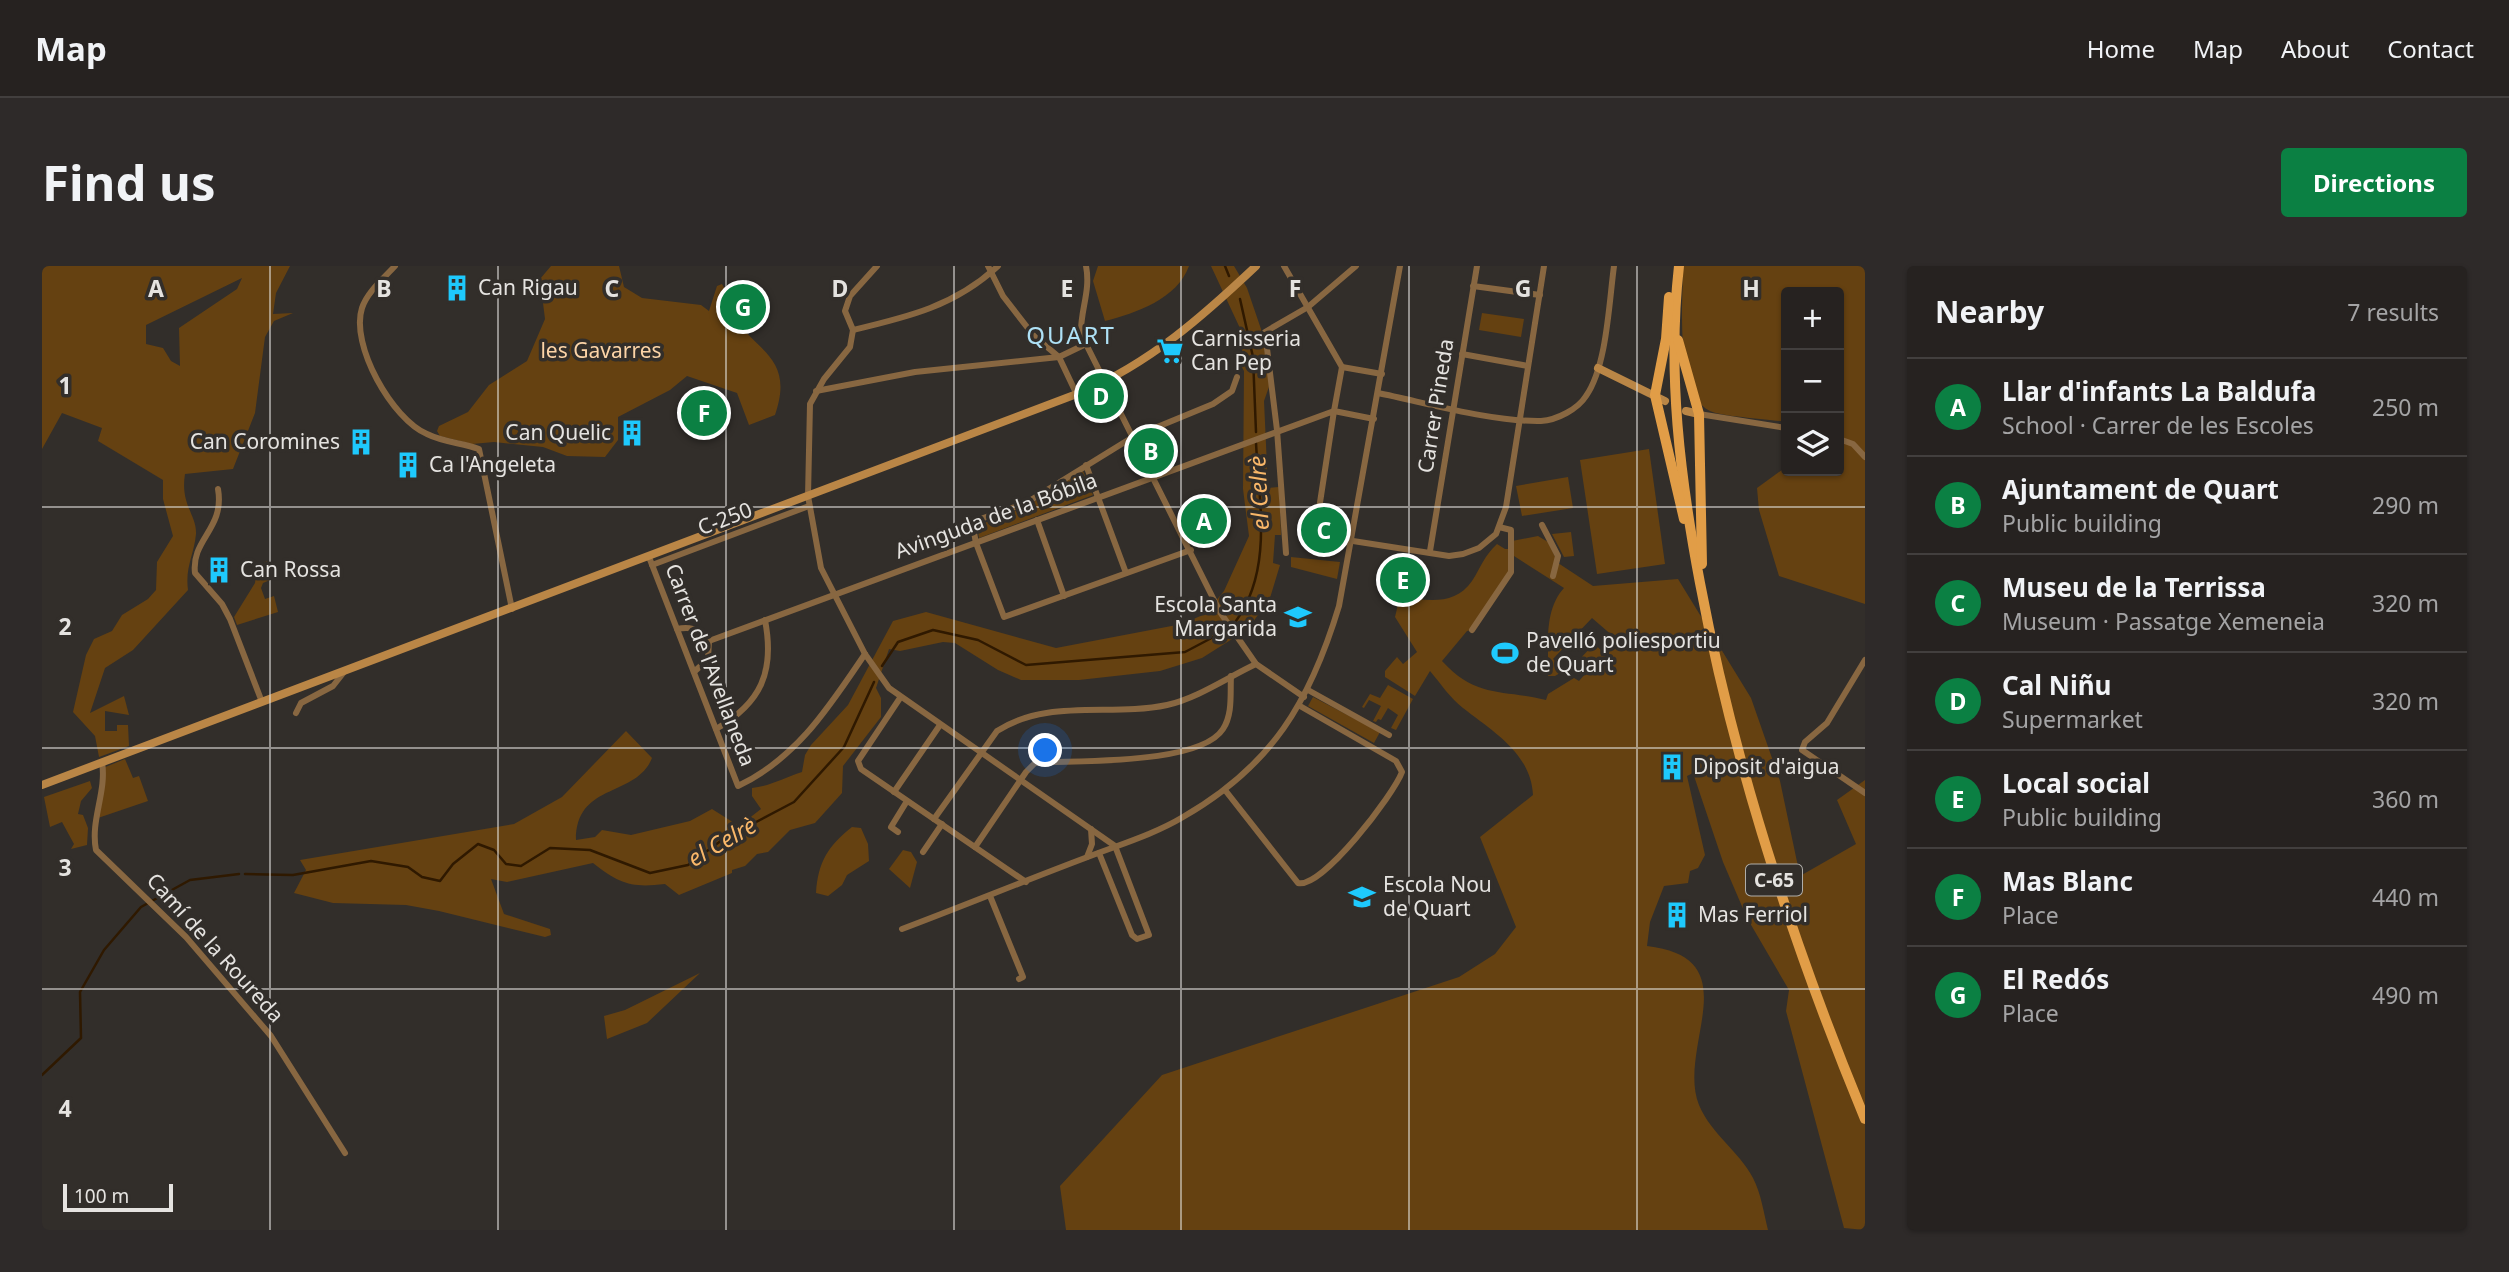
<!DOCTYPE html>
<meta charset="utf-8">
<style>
:root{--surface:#262220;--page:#2e2a29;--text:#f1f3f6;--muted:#a4a4a5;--line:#423f3e;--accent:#0b8043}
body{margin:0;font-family:"Noto Sans",sans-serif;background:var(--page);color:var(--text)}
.controls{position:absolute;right:21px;top:21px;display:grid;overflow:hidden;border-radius:7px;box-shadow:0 2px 5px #0004}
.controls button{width:63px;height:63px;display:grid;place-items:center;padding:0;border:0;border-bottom:2px solid var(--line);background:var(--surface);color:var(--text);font:35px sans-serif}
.scale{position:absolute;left:21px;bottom:18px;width:110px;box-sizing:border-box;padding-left:7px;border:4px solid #e5e3e0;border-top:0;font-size:19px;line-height:24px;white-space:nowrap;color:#e5e3e0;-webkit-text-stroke:5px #322e2a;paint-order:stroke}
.you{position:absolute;left:1004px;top:485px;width:24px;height:24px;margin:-18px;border:5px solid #fff;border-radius:50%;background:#1a73e8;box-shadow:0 0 0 10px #1a73e833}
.badge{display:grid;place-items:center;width:46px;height:46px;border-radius:50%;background:var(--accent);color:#fff;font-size:23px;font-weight:700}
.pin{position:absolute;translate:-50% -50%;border:4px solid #fff;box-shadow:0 2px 7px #0006}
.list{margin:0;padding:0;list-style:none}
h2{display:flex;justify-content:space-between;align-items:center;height:91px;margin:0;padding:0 28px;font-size:30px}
h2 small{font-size:23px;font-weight:400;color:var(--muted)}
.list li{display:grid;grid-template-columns:46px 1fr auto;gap:21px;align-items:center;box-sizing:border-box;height:98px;padding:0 28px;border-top:2px solid var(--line)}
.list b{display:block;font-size:26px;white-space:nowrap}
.list p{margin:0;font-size:23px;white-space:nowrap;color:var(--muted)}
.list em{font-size:23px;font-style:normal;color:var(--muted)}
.icon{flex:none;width:38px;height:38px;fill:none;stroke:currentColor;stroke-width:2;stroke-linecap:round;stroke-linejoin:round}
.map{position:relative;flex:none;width:1823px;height:964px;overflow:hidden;border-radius:7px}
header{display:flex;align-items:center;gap:42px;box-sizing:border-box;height:98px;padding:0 35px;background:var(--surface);border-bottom:2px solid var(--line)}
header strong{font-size:33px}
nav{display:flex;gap:38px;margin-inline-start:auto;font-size:24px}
.intro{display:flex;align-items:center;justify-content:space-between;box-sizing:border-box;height:168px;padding:0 42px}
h1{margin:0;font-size:49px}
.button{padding:18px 32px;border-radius:7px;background:var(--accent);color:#fff;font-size:24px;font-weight:700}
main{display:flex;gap:42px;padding:0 42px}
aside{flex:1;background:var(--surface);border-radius:7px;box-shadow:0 2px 5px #0004}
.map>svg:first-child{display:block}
.green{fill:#654111;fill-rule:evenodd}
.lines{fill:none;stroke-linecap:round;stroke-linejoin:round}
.stream{stroke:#2f1900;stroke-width:2.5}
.street{stroke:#886741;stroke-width:6}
.secondary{stroke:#ba8646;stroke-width:8}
.primary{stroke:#e19d47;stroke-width:10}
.grid{fill:none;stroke:#e5e3e0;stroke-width:2;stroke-opacity:0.55}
.labels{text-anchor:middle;stroke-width:7;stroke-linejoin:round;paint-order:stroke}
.shield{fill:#322e2a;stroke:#afada9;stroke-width:2}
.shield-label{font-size:19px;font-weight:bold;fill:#e5e3e0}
.poi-label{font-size:21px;fill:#e5e3e0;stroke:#322e2a;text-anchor:start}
.park-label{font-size:21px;fill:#fcd4a7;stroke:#322e2a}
.street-label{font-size:21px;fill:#e5e3e0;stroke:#322e2a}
.water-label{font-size:23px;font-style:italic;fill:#f9b769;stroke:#322e2a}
.quarter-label{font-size:24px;letter-spacing:2px;fill:#aee1f6;stroke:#322e2a}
.grid-label{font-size:23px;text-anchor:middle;font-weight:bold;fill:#e5e3e0;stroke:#322e2a;stroke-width:7;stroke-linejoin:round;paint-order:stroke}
</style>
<header>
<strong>Map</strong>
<nav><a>Home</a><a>Map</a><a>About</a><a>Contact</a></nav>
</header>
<div class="intro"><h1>Find us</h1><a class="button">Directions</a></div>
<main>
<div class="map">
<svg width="1823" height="964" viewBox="0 0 1823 964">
<rect width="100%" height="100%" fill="#322e2a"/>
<g class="green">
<path d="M0 0H248L234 27 231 48 251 47 232 55 223 71 213 147 191 203 143 208C138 239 155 249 154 268 152 289 143 301 146 324L91 384 63 402 48 447 82 430 87 449 63 445V465H75V459H86L87 480 57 491 53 470 31 446 44 389 52 373 70 365 80 349 106 333 114 324 115 296 131 270 121 233V214L56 175 60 162 20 147 0 183ZM200 12 195 23 137 62 138 100 129 95 121 82 104 78V59Z"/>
<path d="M509 0H577L582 21 600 32 659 39 667 45 675 20 680 18 684 25 690 19 694 28 685 43C714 87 753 90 733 149L707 159 695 127 645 110 628 124 576 151V174L563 191 525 190 501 181 452 176 430 178 398 170 395 165 397 160 426 146 447 119 485 95 503 53 498 13Z"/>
<path d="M1056 0H1147C1135 33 1094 47 1063 55L1051 15Z"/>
<path d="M1169 0H1192L1205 22 1219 63 1228 118 1222 135 1226 222 1237 221 1239 269H1233L1231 297 1238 299 1228 332 1206 363 1160 392 1118 405 1037 414H979L956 404 913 377 901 376 858 385 847 383 834 422 839 432V451L801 500 800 527 773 557 748 564 726 586 715 588 703 600 690 604V607L637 629 623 618C589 622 578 618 551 597L465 616 449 613 462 648 508 663 509 669 503 671 397 645 364 639 291 637 252 627 264 604 258 594 472 558 520 531 584 465 610 492C594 532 534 516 534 574L553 571 560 564 589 569 648 555 670 543 697 560 719 543 710 530V522C728 520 742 512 760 506L763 489 769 479 806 439 851 355 884 346 1014 382 1140 358 1163 348 1182 325 1207 270 1201 223 1202 105 1197 96 1203 73Z"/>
<path d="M1641 0H1823V338L1737 310 1717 244 1715 222 1744 201V205H1797V26H1744V156C1727 153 1682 151 1668 145 1632 127 1641 35 1641 0Z"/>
<path d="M1440 47 1482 53 1479 71 1437 64Z"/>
<path d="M1607 183 1623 298 1555 308 1538 194Z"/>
<path d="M1041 205 1051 229 937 272 935 260 985 240Z"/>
<path d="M1526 211 1531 242 1480 250 1474 220Z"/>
<path d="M1529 266 1532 290 1522 291 1510 268Z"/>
<path d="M1496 270 1506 276 1516 297 1551 320 1636 313 1709 432 1738 515 1758 610 1814 578 1795 534 1823 514V964L1802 962 1744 745 1747 724 1705 652 1681 596 1651 507 1645 510 1663 589 1656 602 1648 605 1646 617 1622 620 1608 656 1605 680C1709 692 1634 781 1657 839 1669 868 1697 885 1711 912 1719 927 1722 948 1726 964H1024L1018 920 1120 809 1417 711 1453 688 1474 661 1438 571 1491 529C1489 487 1450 465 1421 442 1408 432 1399 418 1388 405L1373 430 1343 411V405L1355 391 1361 398 1375 386 1353 351 1358 330C1384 335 1413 340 1430 315 1439 301 1442 290 1455 278L1463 283H1470V275ZM1472 290 1522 322C1501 345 1507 380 1506 410H1513L1523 404 1511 393 1550 352 1572 371 1559 384 1552 378 1534 397 1544 407 1537 415 1532 412 1506 428 1504 434C1460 423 1435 433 1400 395L1425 365 1430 364 1469 306Z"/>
<path d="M1249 291 1298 296 1295 313 1249 301Z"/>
<path d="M225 295 228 314 221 317 219 322 223 333 232 330 236 346 195 359 192 351 213 317 215 301Z"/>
<path d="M1346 419 1371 433 1354 464 1349 462 1356 449 1346 442 1339 454 1336 453 1334 456 1331 455 1339 440 1327 434 1322 442 1320 441 1328 428 1338 432Z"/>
<path d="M1271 431 1338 466 1332 477 1266 440Z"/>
<path d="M83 493 91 512 97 510 106 535 53 553 61 502Z"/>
<path d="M48 515 50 522 39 535 36 548 41 549 46 562 45 579 29 583 32 578 20 556 8 561 2 531Z"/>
<path d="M810 561 819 562 826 578 827 595 805 609 800 619 786 630 774 627C776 596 786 580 810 561Z"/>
<path d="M861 584 869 586 875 596 868 622 847 603Z"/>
<path d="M658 707 605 757 565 773 562 750 583 744Z"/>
</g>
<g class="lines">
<g class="stream">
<path d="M1183 0 1187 10"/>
<path d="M1198 33 1211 91 1214 166"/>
<path d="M1194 355C1231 304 1217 236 1214 177"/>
<path d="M840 400 856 376 891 364 936 374 984 399 1143 386 1179 367"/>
<path d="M203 608 251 609 329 595 366 601 380 611 398 615 411 598 436 578 452 584 464 598 479 600 508 582 548 584 608 607 646 599 680 574 752 536 802 481 832 416"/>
<path d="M0 809 39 772 38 726 62 684 99 641 148 614 197 608"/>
</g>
<g class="street">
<path d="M353 0C342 12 325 26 320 42 308 79 350 153 385 168 401 176 420 177 437 183L470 343"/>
<path d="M835 0 808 30 803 45 811 64 808 81 782 113 768 138 766 230 779 302 823 388 847 422 1073 580 1107 669 1095 673 1090 669 1057 587"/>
<path d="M946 0 961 30 992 70 1017 91 1035 129"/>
<path d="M1044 0C1049 25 1038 45 1039 68L1178 346 1214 398 1262 431"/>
<path d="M1242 0 1300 101"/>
<path d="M1431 20 1498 29"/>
<path d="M811 64C866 51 913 40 956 0"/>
<path d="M1420 88 1486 100"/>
<path d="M1300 101 1292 145 1332 153"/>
<path d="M1300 101 1340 108"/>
<path d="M774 125 873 106 1017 91 1044 78"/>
<path d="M1336 127C1385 137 1450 156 1499 155 1515 154 1536 143 1544 130 1565 100 1567 36 1572 0"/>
<path d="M1657 148 1744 162"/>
<path d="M1797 173 1811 178 1823 191"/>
<path d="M1044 199 1084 307"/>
<path d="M176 223C183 263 149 273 153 307L180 338 188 353 220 436"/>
<path d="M995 254 1022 330"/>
<path d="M1500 259 1516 290 1511 310"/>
<path d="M1311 275 1407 290 1421 288 1437 282 1454 268 1464 241 1502 0"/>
<path d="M1149 284 962 351 934 277 930 256 984 237 1091 171 1171 138 1190 125 1195 111"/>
<path d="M1388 285 1435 0"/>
<path d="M1244 287 1235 164 1223 66 1266 41 1314 0"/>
<path d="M607 291 696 520C755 492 787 441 823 388"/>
<path d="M610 299 767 240"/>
<path d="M635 363C649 360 659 363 667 375L666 393 652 406"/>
<path d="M1430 364 1469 306V264L1457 261"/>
<path d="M667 375 1292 145 1277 243"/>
<path d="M1823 394 1785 457 1763 476 1760 484 1823 527"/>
<path d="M1266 424 1347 469"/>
<path d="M858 432 816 495 819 503 984 616"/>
<path d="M254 447 259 437 291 420 302 406"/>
<path d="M674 463C719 437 733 406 723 354"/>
<path d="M60 496C65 526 48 554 54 584L144 671 229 770 303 887"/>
<path d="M1183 524 1256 617C1280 623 1352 528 1360 506L1354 495 1258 440"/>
<path d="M852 526 898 459"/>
<path d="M892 553 955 465C1006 432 1069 451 1125 439 1156 432 1186 411 1214 398"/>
<path d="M856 566 849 561 865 535"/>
<path d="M933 581 984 506 993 497C1035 494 1158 499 1181 463 1191 448 1188 427 1189 410"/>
<path d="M881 586 900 558"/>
<path d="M1045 591 1050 578 1049 563"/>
<path d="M948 630 981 711 977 713"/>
<path d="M860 663C921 640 982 615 1043 592 1076 579 1111 569 1141 551 1230 500 1268 436 1297 340L1358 0"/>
</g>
<g class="secondary">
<path d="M1556 102 1623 135"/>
<path d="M1644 145 1657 148"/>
<path d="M0 519 1040 126C1108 97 1161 50 1214 0"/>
</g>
<g class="primary">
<path d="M1637 0C1625 106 1638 212 1658 317 1693 503 1751 679 1823 853"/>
<path d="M1627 31 1624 73 1613 129 1642 253"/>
<path d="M1636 74 1657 148 1660 298"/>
</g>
</g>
<path class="grid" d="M228 0V964M456 0V964M684 0V964M912 0V964M1139 0V964M1367 0V964M1595 0V964M0 241H1823M0 482H1823M0 723H1823"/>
<defs>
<g id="building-bare" transform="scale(2.1)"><path d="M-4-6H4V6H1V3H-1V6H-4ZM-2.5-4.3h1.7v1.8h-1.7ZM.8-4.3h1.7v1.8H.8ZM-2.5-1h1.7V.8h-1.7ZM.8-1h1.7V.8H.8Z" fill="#1ec9fd" stroke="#322e2a" stroke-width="2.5" paint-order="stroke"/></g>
<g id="supermarket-bare" transform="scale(2.1)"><path d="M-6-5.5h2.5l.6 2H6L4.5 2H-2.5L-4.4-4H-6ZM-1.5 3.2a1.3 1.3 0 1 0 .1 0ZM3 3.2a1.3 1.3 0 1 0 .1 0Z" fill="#1ec9fd" stroke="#322e2a" stroke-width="2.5" paint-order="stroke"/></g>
<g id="school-bare" transform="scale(2.1)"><path d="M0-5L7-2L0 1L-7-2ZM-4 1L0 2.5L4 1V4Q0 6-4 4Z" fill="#1ec9fd" stroke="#322e2a" stroke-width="2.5" paint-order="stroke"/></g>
<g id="stadium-bare" transform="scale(2.1)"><path d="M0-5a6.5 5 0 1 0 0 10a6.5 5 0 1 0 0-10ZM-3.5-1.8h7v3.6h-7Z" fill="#1ec9fd" stroke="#322e2a" stroke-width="2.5" paint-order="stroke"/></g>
</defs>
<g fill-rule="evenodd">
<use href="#building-bare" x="415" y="22"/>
<use href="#supermarket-bare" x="1128" y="85"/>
<use href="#building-bare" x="590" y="167"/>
<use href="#building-bare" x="319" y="176"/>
<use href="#building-bare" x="366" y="199"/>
<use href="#building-bare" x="177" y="304"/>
<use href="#school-bare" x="1256" y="351"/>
<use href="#stadium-bare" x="1463" y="387"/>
<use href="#building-bare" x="1630" y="501"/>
<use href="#school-bare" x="1320" y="631"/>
<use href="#building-bare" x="1635" y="649"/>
</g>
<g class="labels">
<rect class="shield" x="1704" y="598.5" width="56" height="31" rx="5"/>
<g class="shield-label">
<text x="1732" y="621">C-65</text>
</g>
<g class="poi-label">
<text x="436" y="29">Can Rigau</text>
<text x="1149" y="80">Carnisseria<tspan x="1149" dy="24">Can Pep</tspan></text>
<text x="569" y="174" text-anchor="end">Can Quelic</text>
<text x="298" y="183" text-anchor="end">Can Coromines</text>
<text x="387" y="206">Ca l'Angeleta</text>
<text x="198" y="311">Can Rossa</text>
<text x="1235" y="346" text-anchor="end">Escola Santa<tspan x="1235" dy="24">Margarida</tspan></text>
<text x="1484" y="382">Pavelló poliesportiu<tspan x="1484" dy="24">de Quart</tspan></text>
<text x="1651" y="508">Diposit d'aigua</text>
<text x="1341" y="626">Escola Nou<tspan x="1341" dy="24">de Quart</tspan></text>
<text x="1656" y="656">Mas Ferriol</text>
</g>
<g class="park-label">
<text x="559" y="92">les Gavarres</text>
</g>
<g class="street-label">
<text transform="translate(1394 140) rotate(-81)" y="7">Carrer Pineda</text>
<text transform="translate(954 250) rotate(-20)" y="7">Avinguda de la Bóbila</text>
<text transform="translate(683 253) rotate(-21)" y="7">C-250</text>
<text transform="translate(668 399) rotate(69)" y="7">Carrer de l'Avellaneda</text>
<text transform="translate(173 682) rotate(48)" y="7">Camí de la Roureda</text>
</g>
<g class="water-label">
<text transform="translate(1217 227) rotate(-93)" y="8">el Celrè</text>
<text transform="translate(680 576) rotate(-30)" y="8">el Celrè</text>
</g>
<g class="quarter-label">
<text x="1029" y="78">QUART</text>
</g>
</g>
<g class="grid-label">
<text x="114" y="31">A</text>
<text x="342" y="31">B</text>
<text x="570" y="31">C</text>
<text x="798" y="31">D</text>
<text x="1025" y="31">E</text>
<text x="1253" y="31">F</text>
<text x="1481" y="31">G</text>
<text x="1709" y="31">H</text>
<text x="23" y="128">1</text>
<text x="23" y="369">2</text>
<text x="23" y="610">3</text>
<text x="23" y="851">4</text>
</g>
</svg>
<div class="controls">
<button>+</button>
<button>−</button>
<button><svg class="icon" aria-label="layers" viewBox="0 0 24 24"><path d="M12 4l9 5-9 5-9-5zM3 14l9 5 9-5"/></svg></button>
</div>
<div class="scale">100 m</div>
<div class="you"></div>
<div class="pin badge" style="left:1162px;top:255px">A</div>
<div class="pin badge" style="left:1109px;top:185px">B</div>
<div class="pin badge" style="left:1282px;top:264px">C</div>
<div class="pin badge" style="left:1059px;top:130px">D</div>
<div class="pin badge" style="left:1361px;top:314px">E</div>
<div class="pin badge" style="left:662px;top:147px">F</div>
<div class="pin badge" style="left:701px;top:41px">G</div>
</div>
<aside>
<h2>Nearby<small>7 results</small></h2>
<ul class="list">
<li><span class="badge">A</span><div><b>Llar d'infants La Baldufa</b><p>School · Carrer de les Escoles</p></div><em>250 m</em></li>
<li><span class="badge">B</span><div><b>Ajuntament de Quart</b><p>Public building</p></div><em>290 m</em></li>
<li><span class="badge">C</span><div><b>Museu de la Terrissa</b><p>Museum · Passatge Xemeneia</p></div><em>320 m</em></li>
<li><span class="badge">D</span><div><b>Cal Niñu</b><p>Supermarket</p></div><em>320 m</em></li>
<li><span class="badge">E</span><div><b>Local social</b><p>Public building</p></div><em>360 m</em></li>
<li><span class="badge">F</span><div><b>Mas Blanc</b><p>Place</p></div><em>440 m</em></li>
<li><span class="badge">G</span><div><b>El Redós</b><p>Place</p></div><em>490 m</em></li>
</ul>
</aside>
</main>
